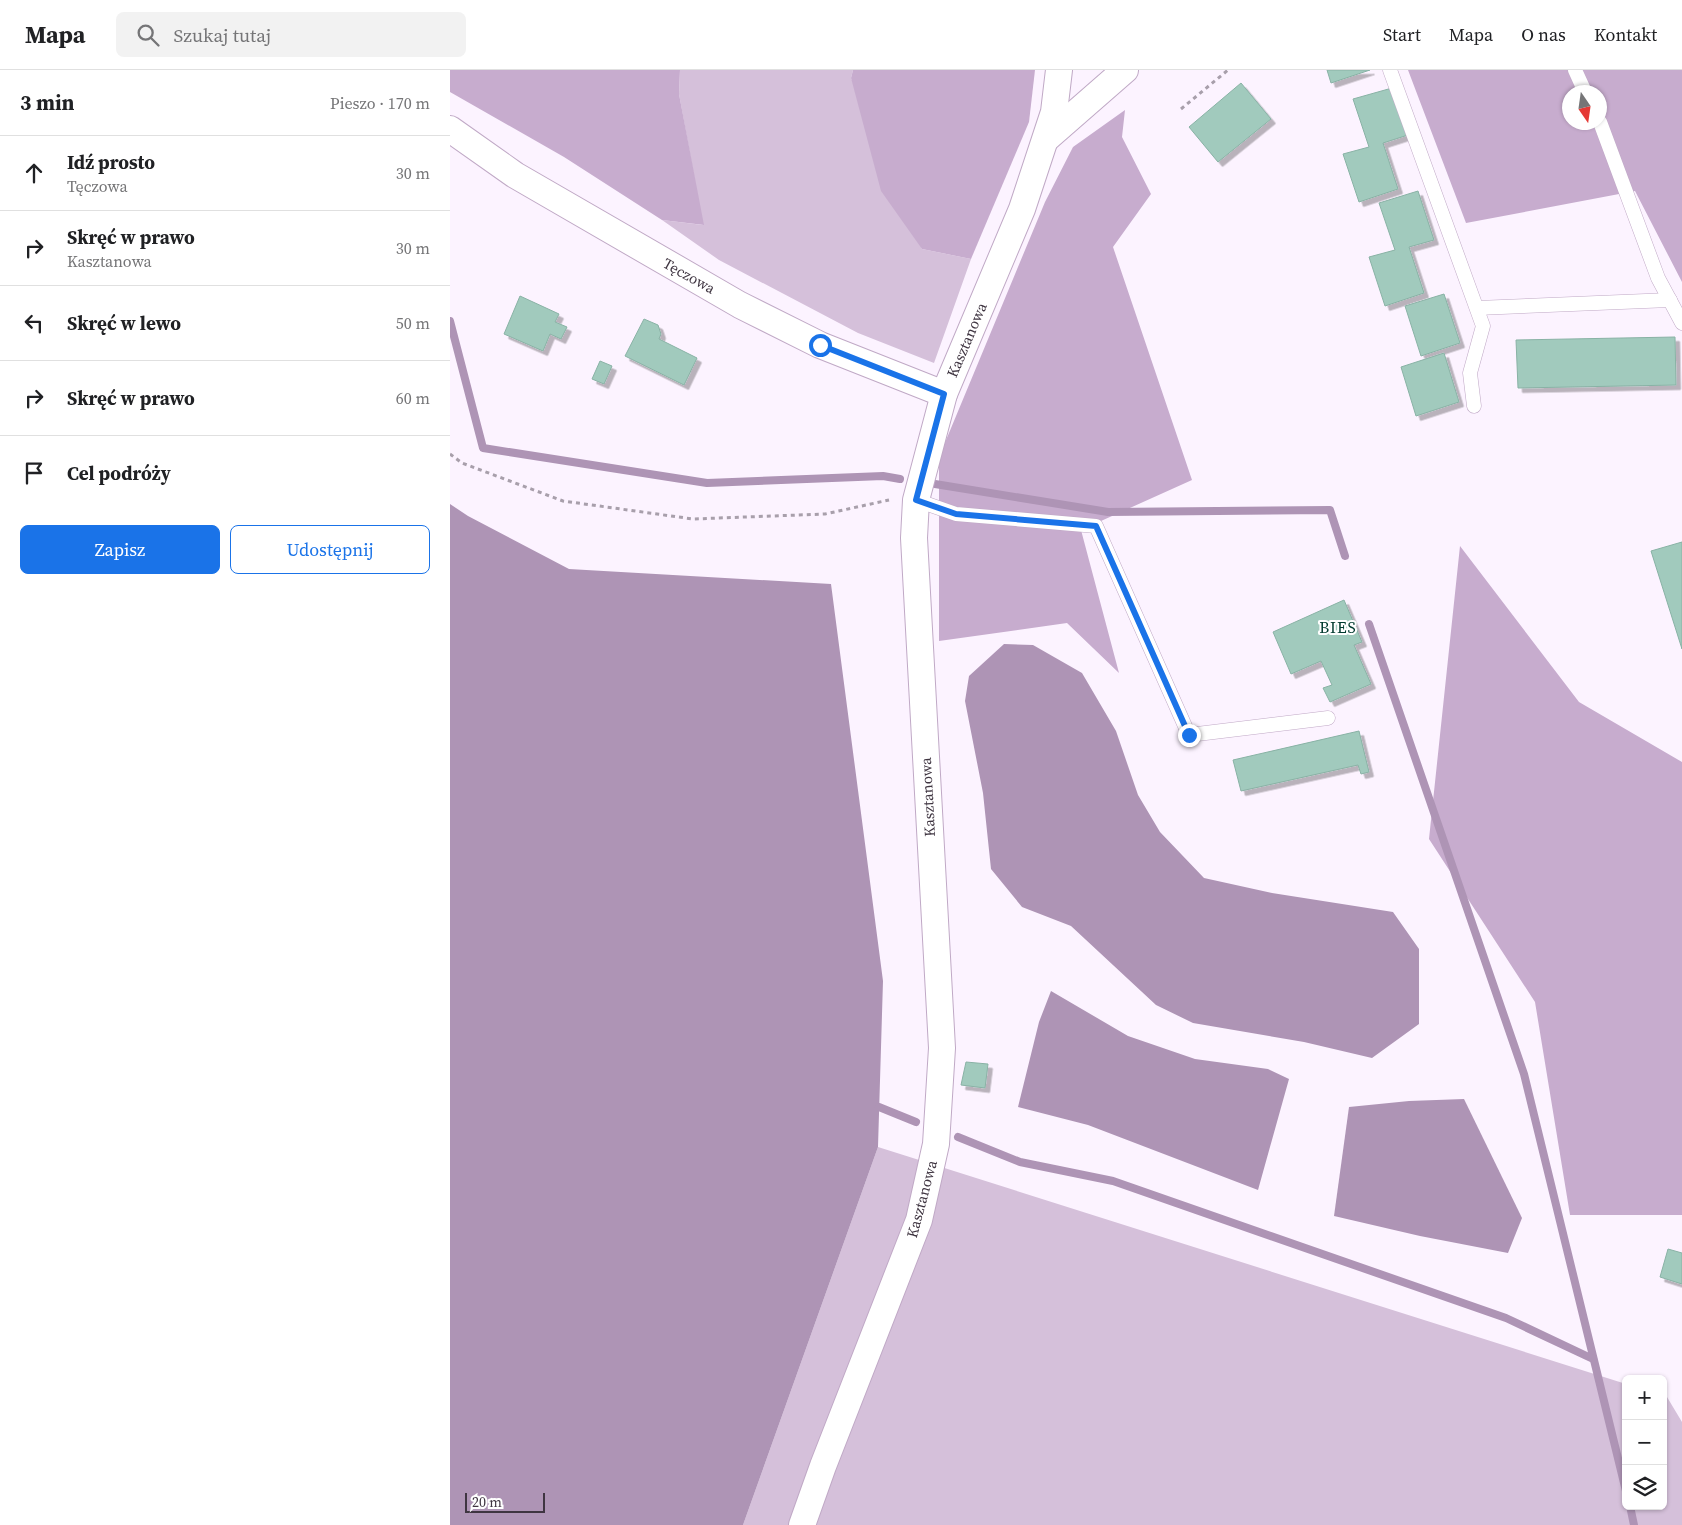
<!DOCTYPE html>
<html lang="pl">
<meta charset="utf-8">
<style>
:root{--surface:#fff;--page:#f2f2f2;--text:#202124;--muted:#757577;--line:#e0e0e0;--accent:#1a73e8}
body{margin:0;font-family:"Source Serif 4",serif;background:var(--page);color:var(--text)}
.controls{position:absolute;right:15px;bottom:15px;display:grid;overflow:hidden;border-radius:8px;box-shadow:0 1px 4px #0004}
.controls button{width:45px;height:45px;display:grid;place-items:center;padding:0;border:0;border-bottom:1px solid var(--line);background:var(--surface);color:var(--text);font:25px sans-serif}
.compass{position:absolute;left:1112px;top:15px;width:45px;height:45px;border-radius:50%;background:var(--surface);box-shadow:0 1px 4px #0004;rotate:167deg}
.scale{position:absolute;left:15px;bottom:12px;width:80px;box-sizing:border-box;padding-left:5px;border:2px solid #3f3541;border-top:0;font-size:14px;line-height:18px;white-space:nowrap;color:#3f3541;-webkit-text-stroke:4px #fff;paint-order:stroke}
.stop{position:absolute;width:15px;height:15px;margin:-11px;border:4px solid #1a73e8;border-radius:50%;background:#fff}
.stop.end{background:#1a73e8;border-color:#fff;box-shadow:0 1px 5px #0008}
.list{margin:0;padding:0;list-style:none}
h2{display:flex;justify-content:space-between;align-items:center;height:65px;margin:0;padding:0 20px;font-size:21px}
h2 small{font-size:16px;font-weight:400;color:var(--muted)}
.list li{display:grid;grid-template-columns:32px 1fr auto;gap:15px;align-items:center;box-sizing:border-box;height:75px;padding:0 20px;border-top:1px solid var(--line)}
.list b{display:block;font-size:19px;white-space:nowrap}
.list p{margin:0;font-size:16px;white-space:nowrap;color:var(--muted)}
.list em{font-size:16px;font-style:normal;color:var(--muted)}
.actions{display:flex;gap:10px;padding:15px 20px}
.actions a{flex:1;padding:11px 0;border:1px solid var(--accent);border-radius:8px;text-align:center;font-size:18px;color:var(--accent)}
.actions .main{background:var(--accent);color:#fff}
.icon{flex:none;width:28px;height:28px;fill:none;stroke:currentColor;stroke-width:2;stroke-linecap:round;stroke-linejoin:round}
.map{position:relative;flex:none;width:1232px;height:1455px;overflow:hidden}
header{display:flex;align-items:center;gap:30px;box-sizing:border-box;height:70px;padding:0 25px;background:var(--surface);border-bottom:1px solid var(--line)}
header strong{font-size:24px}
nav{display:flex;gap:28px;margin-inline-start:auto;font-size:18px}
.search{width:350px;height:45px;background:var(--page);display:flex;align-items:center;gap:12px;box-sizing:border-box;padding:0 18px;border-radius:8px;color:var(--muted);font-size:19px}
main{display:flex}
aside{flex:1;background:var(--surface)}
.map>svg:first-child{display:block}
.green{fill:#d5c0da}
.forest{fill:#c7acce;fill-rule:evenodd}
.water{fill:#ae94b5}
.lines{fill:none;stroke-linecap:round;stroke-linejoin:round}
.stream{stroke:#ae94b5;stroke-width:8}
.building{fill:#a1cabd;stroke:#89b2a5;filter:url(#shadow)}
.service-casing{stroke:#c0a9c6;stroke-width:15}
.minor-casing{stroke:#c0a9c6;stroke-width:28}
.path{stroke:#a89fab;stroke-width:3;stroke-dasharray:4 4;stroke-linecap:butt}
.service{stroke:#fff;stroke-width:14}
.minor{stroke:#fff;stroke-width:26}
.route{stroke:#1a73e8;stroke-width:6}
.labels{text-anchor:middle;stroke-width:4;stroke-linejoin:round;paint-order:stroke}
.street-label{font-size:15px;fill:#3f3541;stroke:#fff}
.neighbourhood-label{font-size:16px;letter-spacing:1px;fill:#003a2e;stroke:#fff}
</style>
<header>
<strong>Mapa</strong>
<div class="search"><svg class="icon" aria-label="search" viewBox="0 0 24 24"><circle cx="10" cy="10" r="6"/><path d="M15 15l6 6"/></svg>Szukaj tutaj</div>
<nav><a>Start</a><a>Mapa</a><a>O nas</a><a>Kontakt</a></nav>
</header>
<main>
<aside>
<h2>3 min<small>Pieszo · 170 m</small></h2>
<ul class="list">
<li><svg class="icon" aria-label="ahead" viewBox="0 0 24 24"><path d="M12 20V5M6 11l6-6 6 6"/></svg><div><b>Idź prosto</b><p>Tęczowa</p></div><em>30 m</em></li>
<li><svg class="icon" aria-label="right" viewBox="0 0 24 24"><path d="M7 20v-9h11M14 6l5 5-5 5"/></svg><div><b>Skręć w prawo</b><p>Kasztanowa</p></div><em>30 m</em></li>
<li><svg class="icon" aria-label="left" viewBox="0 0 24 24"><path d="M17 20v-9H6M10 6l-5 5 5 5"/></svg><div><b>Skręć w lewo</b></div><em>50 m</em></li>
<li><svg class="icon" aria-label="right" viewBox="0 0 24 24"><path d="M7 20v-9h11M14 6l5 5-5 5"/></svg><div><b>Skręć w prawo</b></div><em>60 m</em></li>
<li><svg class="icon" aria-label="arrive" viewBox="0 0 24 24"><path d="M6 21V4h12l-3 4 3 4H6"/></svg><div><b>Cel podróży</b></div></li>
</ul>
<div class="actions"><a class="main">Zapisz</a><a>Udostępnij</a></div>
</aside>
<div class="map">
<svg width="1232" height="1455" viewBox="0 0 1232 1455">
<defs>
<filter id="shadow"><feDropShadow dx="4.5" dy="4.5" stdDeviation="0" flood-color="#0004"/></filter>
</defs>
<rect width="100%" height="100%" fill="#fcf3ff"/>
<g class="green">
<path d="M230 0H403L401 8 472 179 521 189 484 293 408 263 269 190 212 150 253 155 229 24Z"/>
<path d="M428 1077 1176 1314V1436H1213V1326L1217 1327 1232 1352V1455H293Z"/>
</g>
<g class="forest">
<path d="M0 0H230L229 24 254 155 212 150 114 87 0 22Z"/>
<path d="M403 0H585L579 52 521 189 472 179 431 121 401 8Z"/>
<path d="M958 0H1232V212L1185 121 1016 153ZM1120 22H1150V52H1120Z"/>
<path d="M675 40 672 67 701 124 663 177 742 410 631 460 669 603 617 553 489 571V387L595 132 623 77Z"/>
<path d="M1010 476 1129 632 1232 692V1145H1120L1085 932 979 769Z"/>
</g>
<g class="water">
<path d="M0 434 18 446 119 499 381 514 433 911 428 1077 293 1455H0Z"/>
<path d="M554 574 583 575 632 603 666 661 688 725 710 762 754 808 822 823 943 842 969 879V954L922 988 854 972 743 953 706 935 621 856 572 837 541 799 533 723 515 631 519 606Z"/>
<path d="M601 921 678 966 745 989 818 999 839 1009 808 1120 638 1055 568 1037 589 952Z"/>
<path d="M1014 1029 1072 1148 1058 1183 970 1166 884 1146 899 1037 959 1031Z"/>
</g>
<g class="lines">
<g class="stream">
<path d="M0 251 33 378 257 413 433 406 450 409"/>
<path d="M485 414 658 442 880 440 895 486"/>
<path d="M919 554 1074 1004 1176 1421"/>
<path d="M429 1037 466 1052"/>
<path d="M508 1067 570 1092 663 1111 1056 1248 1143 1289"/>
<path d="M1180 1436 1184 1455"/>
</g>
</g>
<g class="building">
<path d="M877 0H920L881 13Z"/>
<path d="M791 13 821 49 768 92 739 57Z"/>
<path d="M942 18 958 65 933 73 948 119 909 132 893 84 919 77 903 29Z"/>
<path d="M968 121 984 170 959 177 974 223 935 236 919 187 945 180 929 133Z"/>
<path d="M994 224 1010 273 971 286 955 236Z"/>
<path d="M70 226 109 244 105 252 117 257 111 269 100 264 93 281 54 264Z"/>
<path d="M194 249 208 255 211 264 209 269 247 288 234 315 175 286Z"/>
<path d="M1225 267 1226 315 1068 318 1066 270Z"/>
<path d="M994 283 1009 332 966 346 951 297Z"/>
<path d="M150 291 162 296 154 314 142 309Z"/>
<path d="M1232 472V579L1201 481Z"/>
<path d="M894 530 912 572 904 575 921 614 880 632 873 618 882 615 871 591 841 604 823 562Z"/>
<path d="M909 661 919 702 911 704 908 695 791 721 783 690Z"/>
<path d="M516 992 538 994 535 1018 511 1015Z"/>
<path d="M1218 1179 1232 1183V1214L1210 1207Z"/>
</g>
<g class="lines">
<g class="service-casing">
<g id="service">
<path d="M940 0 1033 256 1020 303 1024 336"/>
<path d="M1125 0 1135 22"/>
<path d="M1150 52 1208 208 1232 253"/>
<path d="M1027 238 1220 230"/>
<path d="M466 430 506 444 646 456 739 665 878 648"/>
</g>
</g>
<g class="minor-casing">
<g id="minor">
<path d="M0 59 65 105 290 235 370 275 494 324"/>
<path d="M596 69 675 0"/>
<path d="M352 1455 373 1396 469 1150 486 1074 492 978 464 468 466 430 494 324 572 139 604 42 609 0"/>
</g>
</g>
<g class="path">
<path d="M731 39 778 0"/>
<path d="M0 384 12 393 113 431 243 449 375 444 439 430"/>
</g>
<use href="#service" class="service"/>
<use href="#minor" class="minor"/>
</g>
<g class="lines">
<path class="route" d="M370 275 494 324 466 430 506 444 646 456 739 665"/>
</g>
<g class="labels">
<g class="street-label">
<text transform="translate(239 206) rotate(29)" y="5">Tęczowa</text>
<text transform="translate(517 270) rotate(-67)" y="5">Kasztanowa</text>
<text transform="translate(478 727) rotate(-93)" y="5">Kasztanowa</text>
<text transform="translate(472 1129) rotate(-75)" y="5">Kasztanowa</text>
</g>
<g class="neighbourhood-label">
<text x="888" y="563">BIES</text>
</g>
</g>
</svg>
<div class="controls">
<button>+</button>
<button>−</button>
<button><svg class="icon" aria-label="layers" viewBox="0 0 24 24"><path d="M12 4l9 5-9 5-9-5zM3 14l9 5 9-5"/></svg></button>
</div>
<svg class="compass" viewBox="-18 -18 36 36"><path d="M0-13l5 13h-10z" fill="#e53935"/><path d="M0 13l5-13h-10z" fill="#757577"/></svg>
<div class="scale">20 m</div>
<div class="stop" style="left:370px;top:275px"></div>
<div class="stop end" style="left:739px;top:665px"></div>
</div>
</main>
